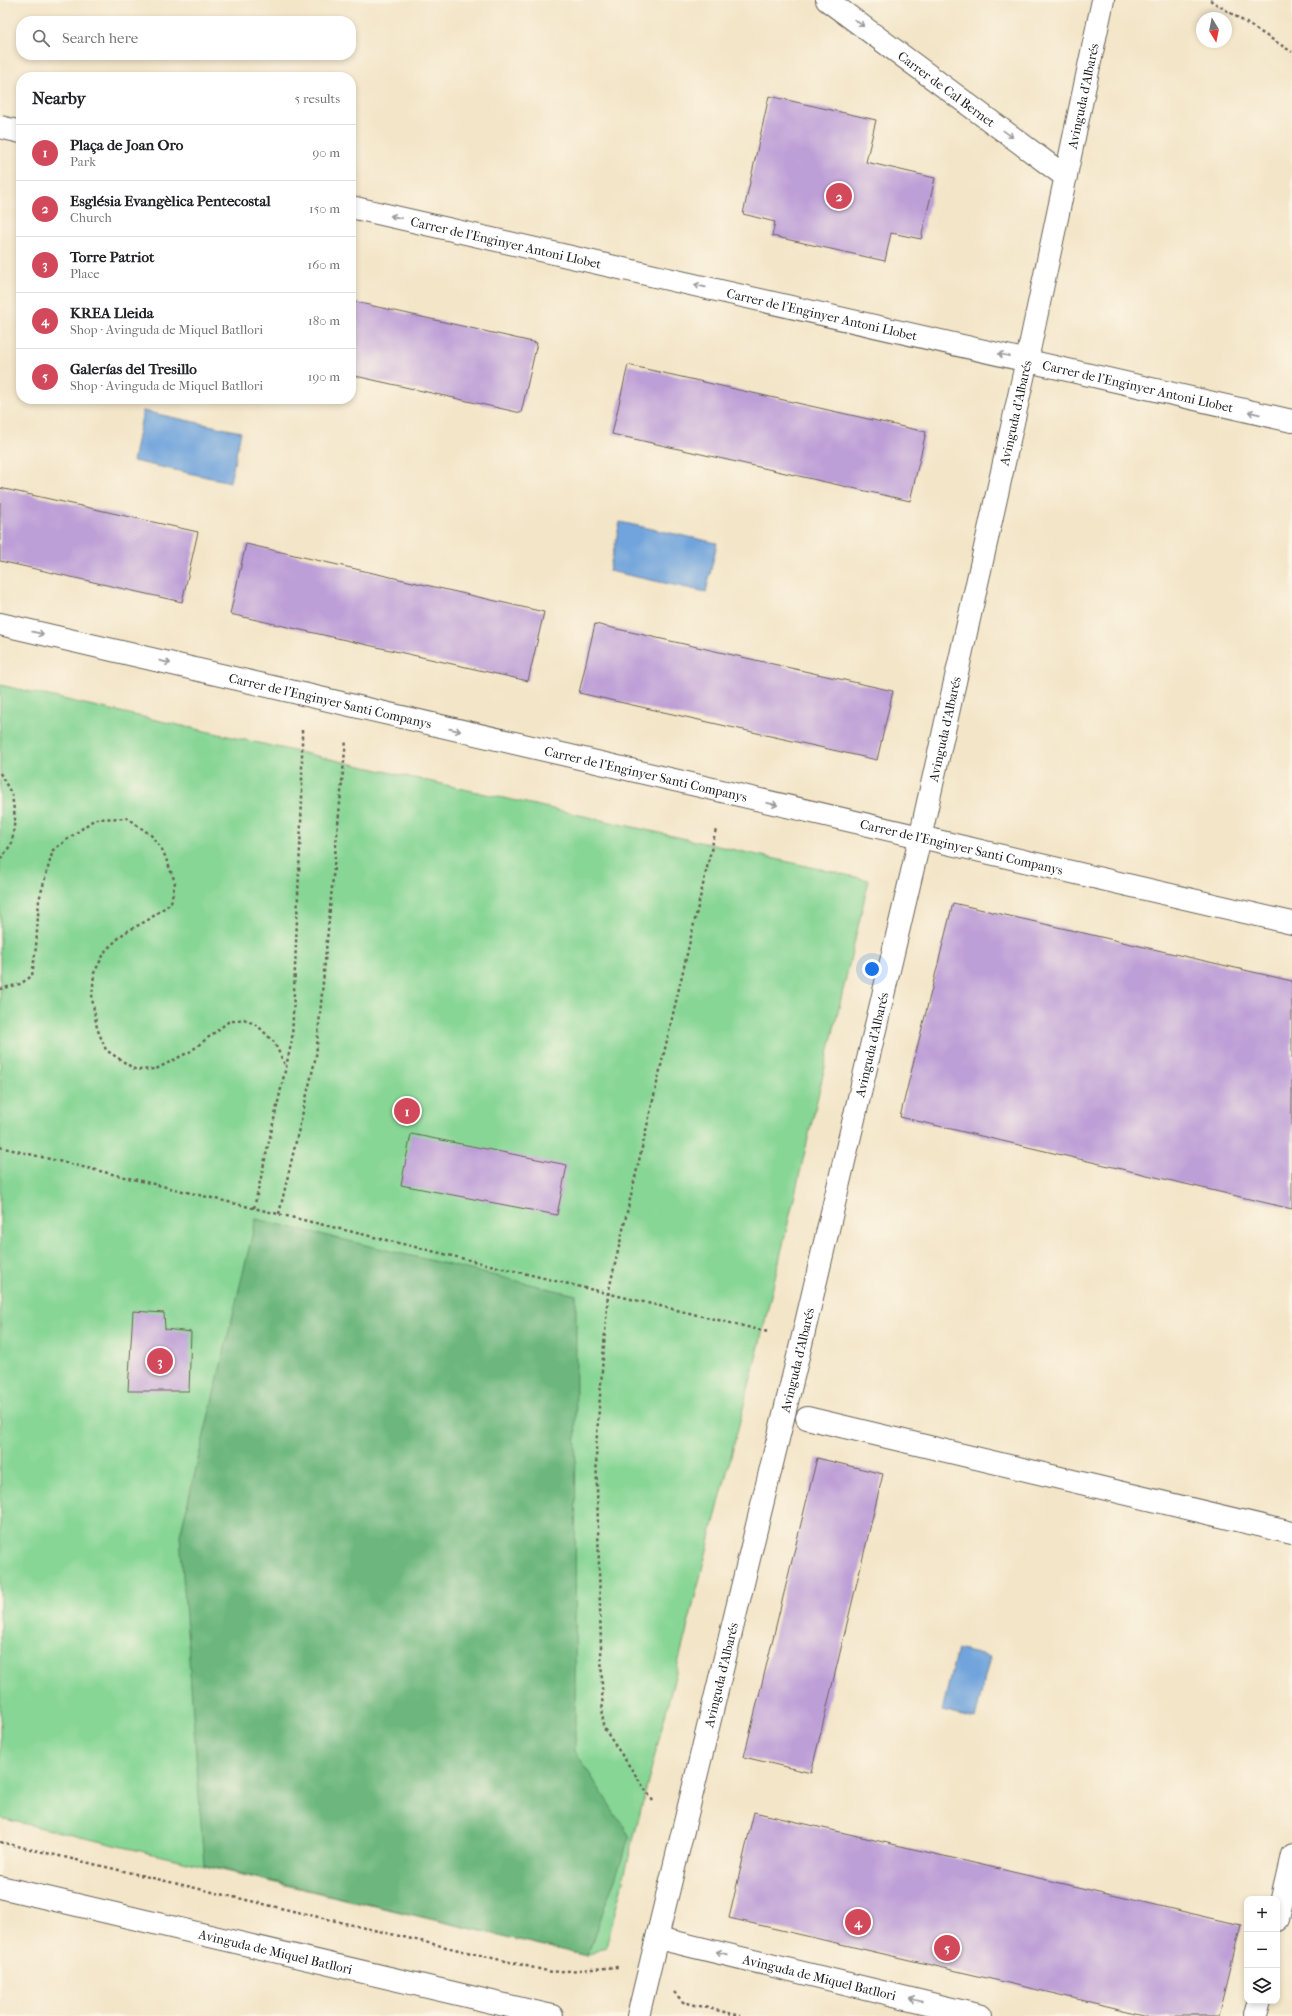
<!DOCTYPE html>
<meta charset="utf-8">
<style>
:root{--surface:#fff;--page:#f2f2f2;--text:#202124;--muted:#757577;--line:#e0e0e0;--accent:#d1495b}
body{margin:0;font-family:"IM FELL French Canon",serif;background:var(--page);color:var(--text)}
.controls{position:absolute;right:12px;bottom:12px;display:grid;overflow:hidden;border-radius:8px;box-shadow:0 2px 6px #0003}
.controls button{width:36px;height:36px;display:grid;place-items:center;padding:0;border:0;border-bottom:1px solid var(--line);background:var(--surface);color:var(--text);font:20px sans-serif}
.compass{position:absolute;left:1196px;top:12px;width:36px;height:36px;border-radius:50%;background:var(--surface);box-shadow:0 2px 6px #0003;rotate:170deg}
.you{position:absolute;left:872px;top:969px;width:14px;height:14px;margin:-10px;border:3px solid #fff;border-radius:50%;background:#1a73e8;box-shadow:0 0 0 6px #1a73e833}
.badge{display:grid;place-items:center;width:26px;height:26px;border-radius:50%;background:var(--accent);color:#fff;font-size:13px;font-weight:700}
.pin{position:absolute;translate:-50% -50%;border:2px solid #fff;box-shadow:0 1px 4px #0006}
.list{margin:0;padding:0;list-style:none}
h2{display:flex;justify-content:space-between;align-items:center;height:52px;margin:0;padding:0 16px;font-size:17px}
h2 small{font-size:13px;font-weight:400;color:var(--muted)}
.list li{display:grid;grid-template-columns:26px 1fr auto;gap:12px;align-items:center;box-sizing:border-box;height:56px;padding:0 16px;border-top:1px solid var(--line)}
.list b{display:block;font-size:15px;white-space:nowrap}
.list p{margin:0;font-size:13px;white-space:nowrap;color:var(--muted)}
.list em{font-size:13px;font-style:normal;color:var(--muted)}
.icon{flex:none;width:22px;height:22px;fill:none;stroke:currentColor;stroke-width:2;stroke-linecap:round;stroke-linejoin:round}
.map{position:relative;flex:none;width:1292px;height:2016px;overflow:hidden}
.search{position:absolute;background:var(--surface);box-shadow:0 2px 6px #0003;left:16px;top:16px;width:340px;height:44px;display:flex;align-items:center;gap:10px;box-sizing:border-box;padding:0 14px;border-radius:16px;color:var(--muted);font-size:15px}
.panel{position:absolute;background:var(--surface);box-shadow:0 2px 6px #0003;left:16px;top:72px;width:340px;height:332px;border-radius:16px}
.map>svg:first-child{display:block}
.green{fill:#87d695;stroke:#527958}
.forest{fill:#6db77e;stroke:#446a4d}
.water{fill:#71a4dc;stroke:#46607c}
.building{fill:#bd9fd7}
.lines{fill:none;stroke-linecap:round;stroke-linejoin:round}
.minor-casing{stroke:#676258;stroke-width:24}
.major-casing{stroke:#676258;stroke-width:24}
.path{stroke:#676258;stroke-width:2.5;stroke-dasharray:3 3;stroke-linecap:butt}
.minor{stroke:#fff;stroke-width:22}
.major{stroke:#fff;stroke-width:22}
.oneway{stroke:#999}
.labels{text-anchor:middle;stroke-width:3;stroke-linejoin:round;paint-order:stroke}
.street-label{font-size:13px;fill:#1c1c1c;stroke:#fcf5e5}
</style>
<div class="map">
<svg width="1292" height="2016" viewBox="0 0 1292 2016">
<rect width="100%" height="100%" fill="#fcf5e5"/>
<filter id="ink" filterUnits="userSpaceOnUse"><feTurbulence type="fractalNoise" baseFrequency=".025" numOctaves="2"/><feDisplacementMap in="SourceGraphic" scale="8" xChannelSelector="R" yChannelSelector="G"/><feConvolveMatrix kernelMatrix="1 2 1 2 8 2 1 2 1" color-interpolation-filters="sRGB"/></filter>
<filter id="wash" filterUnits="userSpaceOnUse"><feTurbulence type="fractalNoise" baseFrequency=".012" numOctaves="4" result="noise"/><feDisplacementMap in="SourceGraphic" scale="16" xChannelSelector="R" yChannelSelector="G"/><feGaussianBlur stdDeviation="0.9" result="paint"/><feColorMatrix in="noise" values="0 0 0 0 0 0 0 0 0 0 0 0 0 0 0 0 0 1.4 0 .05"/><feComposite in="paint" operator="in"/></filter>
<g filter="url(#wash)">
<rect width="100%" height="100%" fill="#f3e5c8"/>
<path class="green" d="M0 685 869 880 760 1342 606 1947 587 1956 0 1818Z"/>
<path class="forest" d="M256 1219 576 1295 575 1751 630 1837 587 1956 204 1865 180 1535Z"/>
<g class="water">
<path d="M143 411 241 432 230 482 133 461Z"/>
<path d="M620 522 717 543 706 592 609 571Z"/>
<path d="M957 1649 990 1657 975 1719 942 1711Z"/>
</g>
<g id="blocks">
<g class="building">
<path d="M769 96 876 120 866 162 935 178 921 239 891 233 885 261 772 236 775 222 743 214Z"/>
<path d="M351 301 537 343 521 413 351 375Z"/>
<path d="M628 365 926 432 910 501 612 434Z"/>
<path d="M0 488 198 532 182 602 0 561Z"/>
<path d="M246 544 544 612 528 681 230 614Z"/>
<path d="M595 624 893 691 877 760 579 693Z"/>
<path d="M953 903 1292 981V1209L900 1117Z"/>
<path d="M411 1134 567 1165 557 1215 401 1185Z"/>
<path d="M133 1311 164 1313 165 1329 191 1332 189 1391H128Z"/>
<path d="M817 1458 883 1474 811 1773 744 1757Z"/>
<path d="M754 1812 1241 1925 1219 2016H1150L729 1918Z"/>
</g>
</g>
</g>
<g filter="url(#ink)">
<use href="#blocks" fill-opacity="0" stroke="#676258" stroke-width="1"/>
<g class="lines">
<g class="minor-casing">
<g id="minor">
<path id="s1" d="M827 0 1066 177"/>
<path d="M0 127 21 132"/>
<path id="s2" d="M351 207 1292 421"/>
<path id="s3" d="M0 624 1292 923"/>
<path d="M807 1418 1292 1533"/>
<path d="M1277 1920 1292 1855"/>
<path id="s4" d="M658 1938 981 2016"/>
<path id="s5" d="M638 2016 802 1340 920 838 1027 360 1103 0"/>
<path d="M1255 2016 1259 2001"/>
</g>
</g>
<g class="major-casing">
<g id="major">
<path id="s6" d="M0 1887 552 2016"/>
</g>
</g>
<g class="path">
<path d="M1210 0 1292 52"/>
<path d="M0 773 12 795 15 818 12 843 0 860"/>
<path d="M0 989 20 984 32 976 36 947 39 900 53 850 95 819 127 818 151 835 163 851 175 882 171 903 148 920 124 933 106 950 94 973 92 998 97 1028 106 1050 136 1070 156 1069 191 1051 228 1022 244 1019 258 1026 274 1042 286 1067"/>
<path d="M0 1147 768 1332"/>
<path d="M254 1208 292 1040 302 799V730"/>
<path d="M279 1214 316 1056 346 740"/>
<path d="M653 1801 603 1727 596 1447 608 1294 716 829"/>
<path d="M0 1842 552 1972 619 1967"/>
<path d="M674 1992 683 2002 741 2016"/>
</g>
<use href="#minor" class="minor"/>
<use href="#major" class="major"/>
</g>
<defs><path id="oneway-shaft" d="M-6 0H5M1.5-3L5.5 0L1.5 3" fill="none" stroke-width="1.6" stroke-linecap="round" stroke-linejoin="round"/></defs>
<g class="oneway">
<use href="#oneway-shaft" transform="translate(859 23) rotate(36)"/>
<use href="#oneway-shaft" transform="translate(1008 134) rotate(36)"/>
<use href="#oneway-shaft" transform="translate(396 217) rotate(-167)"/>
<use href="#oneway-shaft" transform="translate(700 286) rotate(-167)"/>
<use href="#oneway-shaft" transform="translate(1004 355) rotate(-168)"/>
<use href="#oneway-shaft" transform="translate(1254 413) rotate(-167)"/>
<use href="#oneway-shaft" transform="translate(38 633) rotate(13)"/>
<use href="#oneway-shaft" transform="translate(165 662) rotate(13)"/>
<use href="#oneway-shaft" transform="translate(455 730) rotate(13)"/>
<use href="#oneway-shaft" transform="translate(772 804) rotate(13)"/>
<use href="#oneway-shaft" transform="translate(722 1953) rotate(-166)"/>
<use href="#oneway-shaft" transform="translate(916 2000) rotate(-166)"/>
</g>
</g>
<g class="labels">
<g class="street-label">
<text dy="5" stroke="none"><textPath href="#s1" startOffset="149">Carrer de Cal Bernet</textPath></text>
<text dy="5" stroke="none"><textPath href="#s5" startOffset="1971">Avinguda d'Albarés</textPath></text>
<text dy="5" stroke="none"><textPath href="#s2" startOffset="159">Carrer de l'Enginyer Antoni Llobet</textPath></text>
<text dy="5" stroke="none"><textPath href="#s2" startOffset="483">Carrer de l'Enginyer Antoni Llobet</textPath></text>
<text dy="5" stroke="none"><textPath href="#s2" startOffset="807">Carrer de l'Enginyer Antoni Llobet</textPath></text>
<text dy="5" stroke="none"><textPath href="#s5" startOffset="1647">Avinguda d'Albarés</textPath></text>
<text dy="5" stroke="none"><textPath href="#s3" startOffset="339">Carrer de l'Enginyer Santi Companys</textPath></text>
<text dy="5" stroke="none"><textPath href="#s5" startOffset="1323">Avinguda d'Albarés</textPath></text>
<text dy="5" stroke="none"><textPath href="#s3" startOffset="663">Carrer de l'Enginyer Santi Companys</textPath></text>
<text dy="5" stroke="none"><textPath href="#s3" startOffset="987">Carrer de l'Enginyer Santi Companys</textPath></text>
<text dy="5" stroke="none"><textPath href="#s5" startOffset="999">Avinguda d'Albarés</textPath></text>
<text dy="5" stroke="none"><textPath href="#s5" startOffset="675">Avinguda d'Albarés</textPath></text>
<text dy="5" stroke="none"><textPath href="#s5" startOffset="351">Avinguda d'Albarés</textPath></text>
<text dy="5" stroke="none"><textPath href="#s6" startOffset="283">Avinguda de Miquel Batllori</textPath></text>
<text dy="5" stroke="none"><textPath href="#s4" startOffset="166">Avinguda de Miquel Batllori</textPath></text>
</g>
</g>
</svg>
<div class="controls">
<button>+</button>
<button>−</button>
<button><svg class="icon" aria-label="layers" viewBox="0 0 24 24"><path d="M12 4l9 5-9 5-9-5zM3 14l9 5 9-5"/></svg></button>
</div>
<svg class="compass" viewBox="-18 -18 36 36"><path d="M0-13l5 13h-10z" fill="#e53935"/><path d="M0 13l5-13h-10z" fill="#757577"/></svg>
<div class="you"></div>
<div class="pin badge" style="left:407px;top:1111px">1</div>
<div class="pin badge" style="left:839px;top:196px">2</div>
<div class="pin badge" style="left:160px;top:1361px">3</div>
<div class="pin badge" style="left:858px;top:1922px">4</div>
<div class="pin badge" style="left:947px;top:1948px">5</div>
<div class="search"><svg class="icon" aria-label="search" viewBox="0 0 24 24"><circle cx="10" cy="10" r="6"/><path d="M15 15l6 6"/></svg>Search here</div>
<section class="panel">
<h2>Nearby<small>5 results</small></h2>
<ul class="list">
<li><span class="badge">1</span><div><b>Plaça de Joan Oro</b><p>Park</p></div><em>90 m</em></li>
<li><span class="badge">2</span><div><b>Església Evangèlica Pentecostal</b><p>Church</p></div><em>150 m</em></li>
<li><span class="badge">3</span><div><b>Torre Patriot</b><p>Place</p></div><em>160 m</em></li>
<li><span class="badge">4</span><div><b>KREA Lleida</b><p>Shop · Avinguda de Miquel Batllori</p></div><em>180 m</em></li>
<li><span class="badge">5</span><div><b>Galerías del Tresillo</b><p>Shop · Avinguda de Miquel Batllori</p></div><em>190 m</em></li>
</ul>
</section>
</div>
